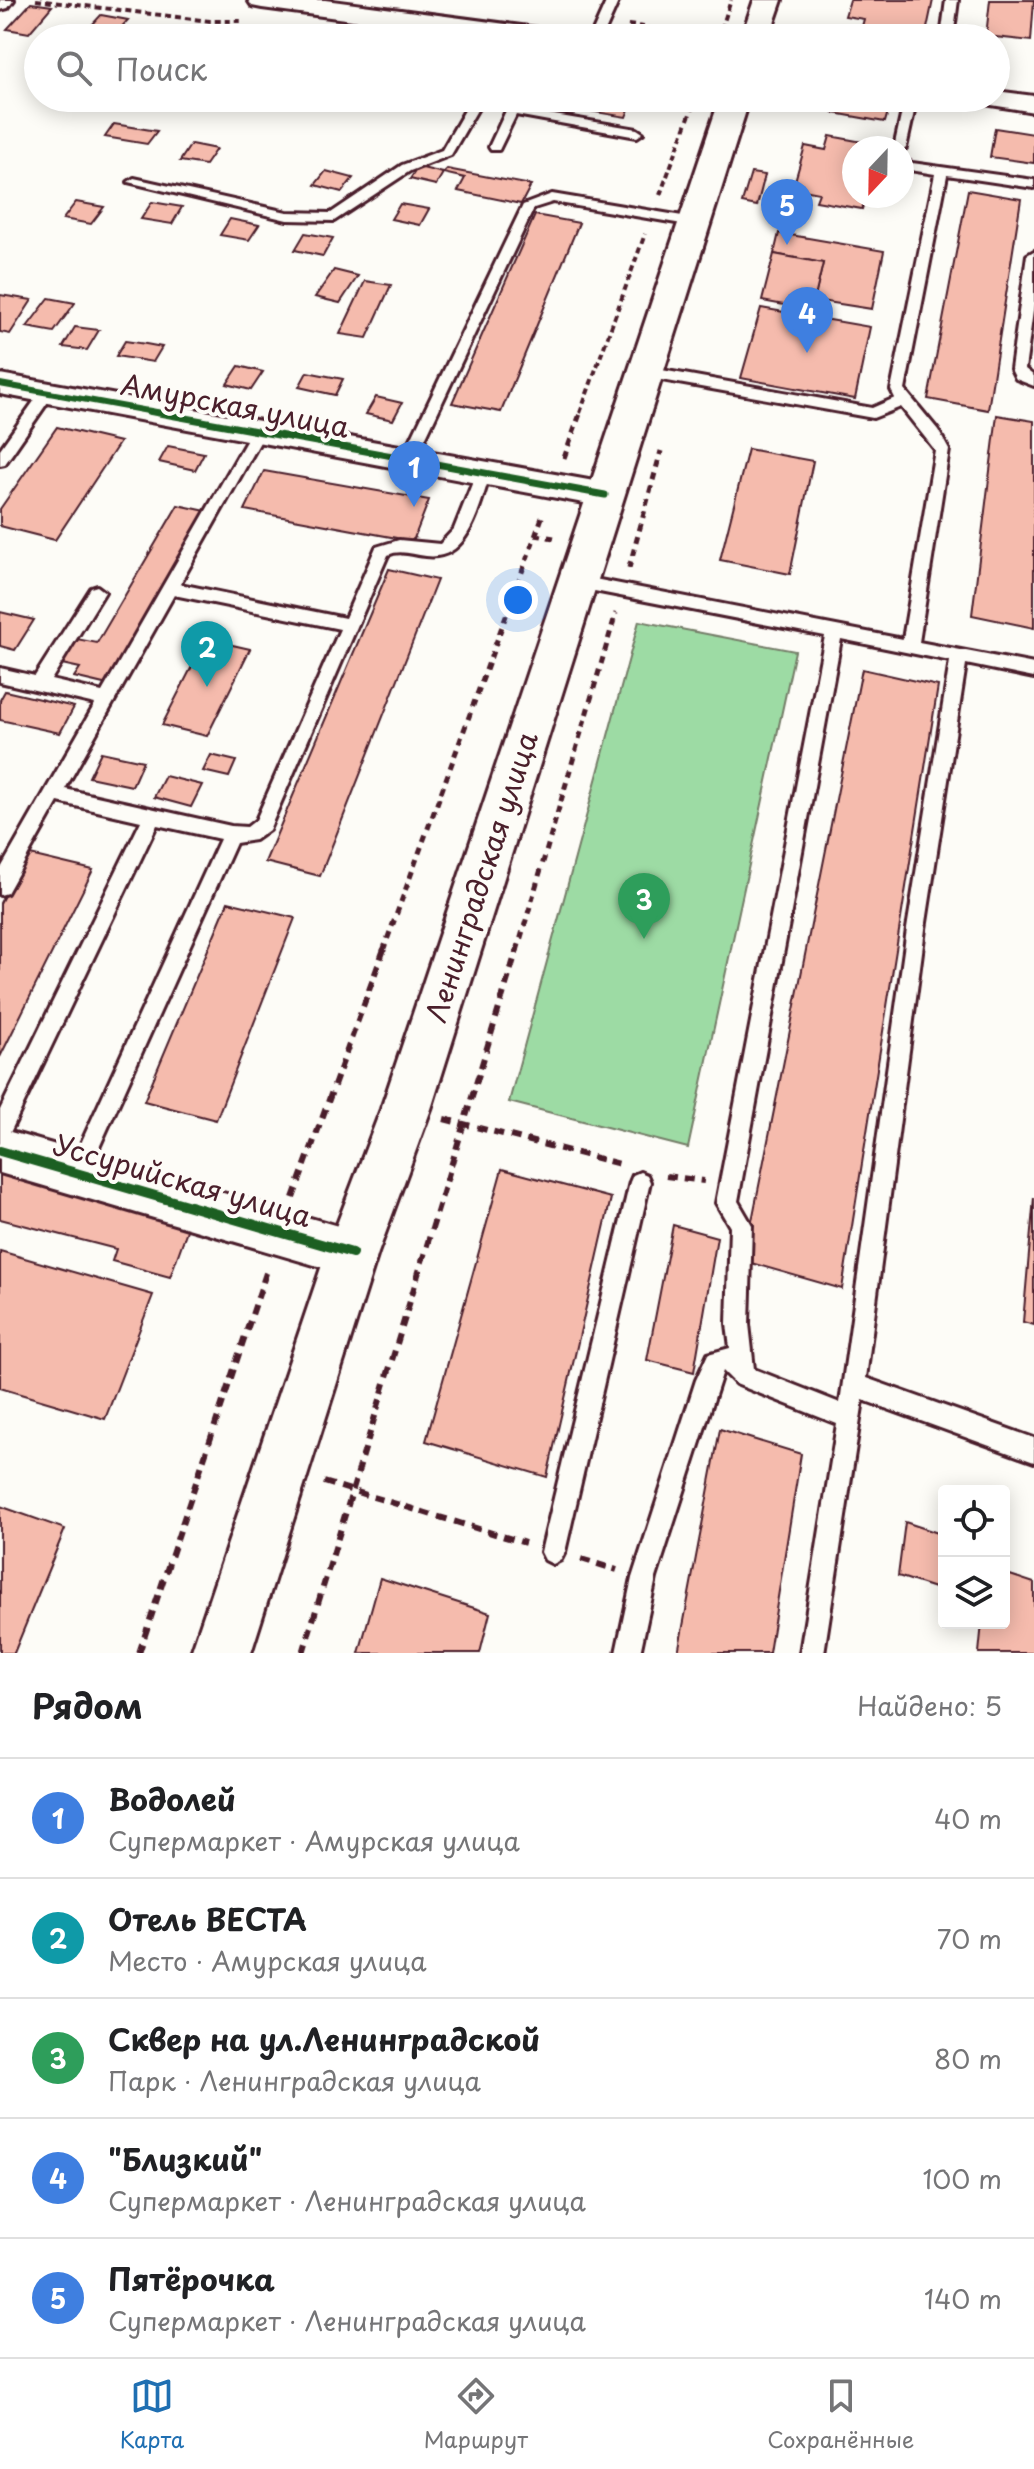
<!DOCTYPE html>
<html lang="ru">
<meta charset="utf-8">
<style>
:root{--surface:#fff;--page:#f6f6f6;--text:#202124;--muted:#757577;--line:#e0e0e0;--accent:#1f6fb2}
body{margin:0;font-family:"Playpen Sans",sans-serif;background:var(--page);color:var(--text)}
.controls{position:absolute;right:24px;bottom:24px;display:grid;overflow:hidden;border-radius:8px;box-shadow:0 4px 20px #0003}
.controls button{width:72px;height:72px;display:grid;place-items:center;padding:0;border:0;border-bottom:2px solid var(--line);background:var(--surface);color:var(--text);font:40px sans-serif}
.compass{position:absolute;left:842px;top:136px;width:72px;height:72px;border-radius:50%;background:var(--surface);box-shadow:0 4px 20px #0003;rotate:202deg}
.you{position:absolute;left:518px;top:600px;width:28px;height:28px;margin:-20px;border:6px solid #fff;border-radius:50%;background:#1a73e8;box-shadow:0 0 0 12px #1a73e833}
.badge{display:grid;place-items:center;width:52px;height:52px;border-radius:50%;background:var(--accent);color:#fff;font-size:26px;font-weight:700}
.pin{position:absolute;translate:-50% -66px;filter:drop-shadow(0 2px 4px #0008)}
.pin::after{content:'';position:absolute;top:42px;width:28px;height:24px;background:inherit;clip-path:polygon(0 0,100% 0,50% 100%)}
.list{margin:0;padding:0;list-style:none}
h2{display:flex;justify-content:space-between;align-items:center;height:104px;margin:0;padding:0 32px;font-size:34px}
h2 small{font-size:26px;font-weight:400;color:var(--muted)}
.list li{display:grid;grid-template-columns:52px 1fr auto;gap:24px;align-items:center;box-sizing:border-box;height:120px;padding:0 32px;border-top:2px solid var(--line)}
.list b{display:block;font-size:30px;white-space:nowrap}
.list p{margin:0;font-size:26px;white-space:nowrap;color:var(--muted)}
.list em{font-size:26px;font-style:normal;color:var(--muted)}
.icon{flex:none;width:44px;height:44px;fill:none;stroke:currentColor;stroke-width:2;stroke-linecap:round;stroke-linejoin:round}
.map{position:relative;flex:none;width:1034px;height:1653px;overflow:hidden}
.search{position:absolute;background:var(--surface);box-shadow:0 4px 20px #0003;left:24px;right:24px;top:24px;height:88px;display:flex;align-items:center;gap:20px;box-sizing:border-box;padding:0 28px;border-radius:44px;color:var(--muted);font-size:30px}
.sheet{height:704px;background:var(--surface)}
nav{display:flex;justify-content:space-around;align-items:center;box-sizing:border-box;height:112px;border-top:2px solid var(--line);background:var(--surface);font-size:22px;color:var(--muted)}
nav a{display:grid;justify-items:center;gap:4px}
nav .on{color:var(--accent)}
.map>svg:first-child{display:block}
.green{fill:#9ddba4;stroke:#747d68;stroke-width:2}
.building{fill:#f5bbad;stroke:#4a1f2b;stroke-width:2}
.lines{fill:none;stroke-linecap:round;stroke-linejoin:round}
.service-casing{stroke:#4a1f2b;stroke-width:6}
.minor-casing{stroke:#4a1f2b;stroke-width:6}
.secondary-casing{stroke:#4a1f2b;stroke-width:6}
.trunk-casing{stroke:#4a1f2b;stroke-width:6}
.path-far2{stroke:#4a1f2b;stroke-width:4;stroke-dasharray:6 4;stroke-linecap:butt}
.path-far1{stroke:#4a1f2b;stroke-width:5;stroke-dasharray:7 6;stroke-linecap:butt}
.path{stroke:#4a1f2b;stroke-width:6;stroke-dasharray:10 7;stroke-linecap:butt}
.service{fill:#fdfcf7;fill-rule:evenodd}
.minor{fill:#fdfcf7;fill-rule:evenodd}
.secondary{fill:#fdfcf7;fill-rule:evenodd}
.trunk{fill:#fdfcf7;fill-rule:evenodd}
.cycleway-far2-casing{stroke:#fdfcf7;stroke-width:10}
.cycleway-far1-casing{stroke:#fdfcf7;stroke-width:12}
.cycleway-casing{stroke:#fdfcf7;stroke-width:15}
.cycleway-far2{stroke:#1b5e20;stroke-width:6}
.cycleway-far1{stroke:#1b5e20;stroke-width:7}
.cycleway{stroke:#1b5e20;stroke-width:10}
.labels{text-anchor:middle;stroke-width:8;stroke-linejoin:round;paint-order:stroke}
.street-label{font-size:28px;fill:#4a1f2b;stroke:#fdfcf7}
</style>
<div class="map">
<svg width="1034" height="1653" viewBox="0 0 1034 1653">
<rect width="100%" height="100%" fill="#fdfcf7"/>
<filter id="ink" filterUnits="userSpaceOnUse"><feTurbulence type="fractalNoise" baseFrequency=".0125" numOctaves="2"/><feDisplacementMap in="SourceGraphic" scale="16" xChannelSelector="R" yChannelSelector="G"/><feConvolveMatrix kernelMatrix="1 2 1 2 8 2 1 2 1" color-interpolation-filters="sRGB"/></filter>
<g filter="url(#ink)">
<path class="green" d="M639 621 795 651 688 1148 509 1102Z"/>
<g class="building">
<path d="M850 0H933L925 38H876L878 32 861 30 864 19 845 16Z"/>
<path d="M990 0H1034L1031 41 986 36Z"/>
<path d="M31 3 52 6 29 33 7 29Z"/>
<path d="M101 15 128 20 117 32 90 27Z"/>
<path d="M68 30 94 34 90 38H61Z"/>
<path d="M563 98H627L633 99 626 117 559 106Z"/>
<path d="M839 98H892L885 122 834 113Z"/>
<path d="M114 124 157 131 147 144 105 137Z"/>
<path d="M995 128 1034 134V163L990 157Z"/>
<path d="M830 136 879 145 878 148H854V196H866L862 209 816 201 819 193 793 188 805 146 826 150Z"/>
<path d="M191 144 216 149 205 165 180 161Z"/>
<path d="M418 167 443 173 436 185 410 179Z"/>
<path d="M447 169 531 185 521 204 458 191 465 178 443 173Z"/>
<path d="M326 171 353 178 342 192 315 185Z"/>
<path d="M751 173 765 175 757 206 742 203Z"/>
<path d="M968 190 1021 199 988 410 928 399Z"/>
<path d="M76 202 104 207 91 224 63 219Z"/>
<path d="M152 202 182 207 172 224 141 219Z"/>
<path d="M400 204 429 209 420 225 391 219Z"/>
<path d="M535 215 579 223 501 412 452 403Z"/>
<path d="M230 219 259 225 249 240 220 235Z"/>
<path d="M305 233 333 238 323 256 295 250Z"/>
<path d="M779 233 884 251 872 309 814 300 823 263 774 254Z"/>
<path d="M774 254 823 263 812 310 762 301Z"/>
<path d="M334 270 358 276 340 303 315 297Z"/>
<path d="M365 281 391 285 367 338 340 334Z"/>
<path d="M0 295 32 300 10 334 0 332Z"/>
<path d="M49 298 75 303 54 332 27 327Z"/>
<path d="M761 308 870 327 855 399 741 378Z"/>
<path d="M75 327 99 330 87 350 63 347Z"/>
<path d="M125 341 146 344 162 347 153 362 116 356Z"/>
<path d="M239 366 263 372 251 390 227 384Z"/>
<path d="M307 372 343 379 335 395 299 387Z"/>
<path d="M376 397 402 403 393 420 366 414Z"/>
<path d="M997 415 1034 421V628L972 615Z"/>
<path d="M57 427 120 442 55 540 0 526V509Z"/>
<path d="M168 446 204 453 195 470 159 462Z"/>
<path d="M748 449 813 461 790 574 720 560Z"/>
<path d="M264 471 429 500 413 541 245 510Z"/>
<path d="M178 505 206 511 108 685 74 677 80 668 62 664 77 639 97 643Z"/>
<path d="M389 569 437 580 320 876 265 862Z"/>
<path d="M0 612 34 620 15 650 0 646Z"/>
<path d="M206 639 250 649 207 736 162 725Z"/>
<path d="M862 669 938 686 842 1289 744 1261Z"/>
<path d="M5 691 74 707 60 733 0 720V700Z"/>
<path d="M101 752 143 761 132 786 89 777Z"/>
<path d="M211 755 236 761 229 777 203 771Z"/>
<path d="M165 776 202 785 191 807 154 797Z"/>
<path d="M26 854 93 870 0 1057V903Z"/>
<path d="M228 902 295 918 216 1120 144 1101Z"/>
<path d="M502 1169 611 1198 547 1477 426 1441Z"/>
<path d="M0 1170 191 1219 170 1277 112 1261 116 1249 0 1219Z"/>
<path d="M1034 1197V1325L1023 1322Z"/>
<path d="M673 1225 717 1237 694 1372 647 1360Z"/>
<path d="M0 1251 153 1295 105 1419 0 1388Z"/>
<path d="M720 1429 801 1454 769 1653H678Z"/>
<path d="M0 1506 65 1529 14 1653H0Z"/>
<path d="M905 1522 944 1535V1591L898 1576Z"/>
<path d="M1004 1573 1034 1583V1653H979L982 1623H1004Z"/>
<path d="M380 1578 490 1613 480 1653H359Z"/>
</g>
<g class="lines">
<g class="service-casing">
<g id="service">
<path d="M607 0H619L602 38H590Z"/>
<path d="M946 0H958L953 38H941Z"/>
<path d="M472 98H484L451 155 410 171 334 221 287 220 128 182 134 178 287 212 331 213 402 165 442 150Z"/>
<path d="M512 98H524L519 109 637 129 643 133 637 137 516 115 499 150H491L489 147Z"/>
<path d="M905 98H917L906 148 902 151V148H894Z"/>
<path d="M902 158 912 163 1034 180V188L947 175 905 390 938 430 949 450 919 642 1034 664V678L966 664 925 929 866 1378 1034 1438V1462L863 1400 824 1653H800L837 1424 736 1384 723 1371 656 1578 640 1653H616L632 1578 696 1380 708 1354 730 1348 727 1324 730 1227 716 1203 825 636 579 588 571 582 579 576 903 639 935 450 901 407 873 418 645 377 638 372 645 367 872 408 895 398 891 390 935 174 904 169ZM841 639 950 661 907 929 840 1403 754 1369 749 1324 752 1225 738 1201Z"/>
<path d="M552 194 694 218 700 222 694 226 553 202 534 208 415 460 408 465 403 464 401 460 523 205Z"/>
<path d="M1034 251V304L1025 369 1034 376V386L1016 379 1011 369 1027 255Z"/>
<path d="M47 388 54 393 52 396 5 464 0 465V449L42 390Z"/>
<path d="M258 428 265 433 180 584 345 618 376 547 399 540 440 544 454 529 478 469H488L491 473C479 504 470 562 426 556 413 555 401 549 388 555L269 830 255 840 236 843 84 1181 77 1184 70 1181 67 1174 220 839 157 825 7 1139 0 1142V1110L141 821 58 802 7 893 0 895V870L95 704 0 682V668L35 676 91 588 97 586 105 592 51 680 102 692 253 429ZM174 595 340 629 256 820 247 827 231 826 65 789Z"/>
<path d="M640 1172 647 1175 650 1182 565 1552 561 1560 553 1564 545 1560 541 1552 630 1182 633 1175Z"/>
</g>
</g>
<g class="minor-casing">
<g id="minor">
<path d="M0 0H14L8 8 0 10Z"/>
<path d="M996 91 1034 96V112L979 103 975 98H996Z"/>
<path d="M0 374 605 483 616 487 621 495 616 503 605 507 0 394Z"/>
<path d="M0 1129 352 1230 368 1237 375 1253 368 1269 352 1276 0 1173Z"/>
</g>
</g>
<g class="secondary-casing">
<path id="secondary" d="M248 0H325L552 30 562 32 566 38H488L262 8 252 6Z"/>
</g>
<g class="trunk-casing">
<g id="trunk">
<path d="M754 0H782L769 38H741Z"/>
<path d="M720 98H750L431 1109 378 1253 251 1653H191L326 1253 381 1109Z"/>
</g>
</g>
<g class="path-far2">
<path d="M36 0 210 21H243"/>
<path d="M628 25 719 37 731 0"/>
<path d="M660 195 696 98"/>
<path d="M580 413 645 234"/>
</g>
<g class="path-far1">
<path d="M564 458 581 411"/>
<path d="M535 535 554 538"/>
<path d="M629 568 661 451"/>
<path d="M383 951 544 512"/>
<path d="M517 951 616 613"/>
</g>
<g class="path">
<path d="M444 1119 620 1164"/>
<path d="M666 1176 704 1181"/>
<path d="M293 1198 384 949"/>
<path d="M324 1482 525 1543"/>
<path d="M581 1559 617 1570"/>
<path d="M139 1653 268 1267"/>
<path d="M303 1653 517 949"/>
</g>
<use href="#service" class="service"/>
<use href="#minor" class="minor"/>
<use href="#secondary" class="secondary"/>
<use href="#trunk" class="trunk"/>
<g class="cycleway-far2-casing">
<path id="cycleway-far2" d="M0 384 159 413"/>
</g>
<g class="cycleway-far1-casing">
<path id="cycleway-far1" d="M148 411 605 495"/>
</g>
<g class="cycleway-casing">
<path id="cycleway" d="M0 1151 352 1253"/>
</g>
<use href="#cycleway-far2" class="cycleway-far2"/>
<use href="#cycleway-far1" class="cycleway-far1"/>
<use href="#cycleway" class="cycleway"/>
</g>
</g>
<g class="labels">
<g class="street-label">
<text transform="translate(235 406) rotate(11)" y="10">Амурская улица</text>
<text transform="translate(482 877) rotate(-72)" y="10">Ленинградская улица</text>
<text transform="translate(182 1181) rotate(16)" y="10">Уссурийская улица</text>
</g>
</g>
</svg>
<div class="controls">
<button><svg class="icon" aria-label="locate" viewBox="0 0 24 24"><circle cx="12" cy="12" r="6"/><path d="M12 2v4M12 18v4M2 12h4M18 12h4"/></svg></button>
<button><svg class="icon" aria-label="layers" viewBox="0 0 24 24"><path d="M12 4l9 5-9 5-9-5zM3 14l9 5 9-5"/></svg></button>
</div>
<svg class="compass" viewBox="-18 -18 36 36"><path d="M0-13l5 13h-10z" fill="#e53935"/><path d="M0 13l5-13h-10z" fill="#757577"/></svg>
<div class="you"></div>
<div class="pin badge" style="left:414px;top:507px;background:#3f7fe0">1</div>
<div class="pin badge" style="left:207px;top:687px;background:#0f9aa8">2</div>
<div class="pin badge" style="left:644px;top:939px;background:#2e9e5b">3</div>
<div class="pin badge" style="left:807px;top:353px;background:#3f7fe0">4</div>
<div class="pin badge" style="left:787px;top:245px;background:#3f7fe0">5</div>
<div class="search"><svg class="icon" aria-label="search" viewBox="0 0 24 24"><circle cx="10" cy="10" r="6"/><path d="M15 15l6 6"/></svg>Поиск</div>
</div>
<section class="sheet">
<h2>Рядом<small>Найдено: 5</small></h2>
<ul class="list">
<li><span class="badge" style="background:#3f7fe0">1</span><div><b>Водолей</b><p>Супермаркет · Амурская улица</p></div><em>40 m</em></li>
<li><span class="badge" style="background:#0f9aa8">2</span><div><b>Отель ВЕСТА</b><p>Место · Амурская улица</p></div><em>70 m</em></li>
<li><span class="badge" style="background:#2e9e5b">3</span><div><b>Сквер на ул.Ленинградской</b><p>Парк · Ленинградская улица</p></div><em>80 m</em></li>
<li><span class="badge" style="background:#3f7fe0">4</span><div><b>&quot;Близкий&quot;</b><p>Супермаркет · Ленинградская улица</p></div><em>100 m</em></li>
<li><span class="badge" style="background:#3f7fe0">5</span><div><b>Пятёрочка</b><p>Супермаркет · Ленинградская улица</p></div><em>140 m</em></li>
</ul>
</section>
<nav>
<a class="on"><svg class="icon" aria-label="map" viewBox="0 0 24 24"><path d="M3 6l6-2 6 2 6-2v14l-6 2-6-2-6 2zM9 4v14M15 6v14"/></svg>Карта</a>
<a><svg class="icon" aria-label="directions" viewBox="0 0 24 24"><path d="M12 3l9 9-9 9-9-9zM9 14v-3h6M13 9l2 2-2 2"/></svg>Маршрут</a>
<a><svg class="icon" aria-label="saved" viewBox="0 0 24 24"><path d="M7 4h10v16l-5-4-5 4z"/></svg>Сохранённые</a>
</nav>
